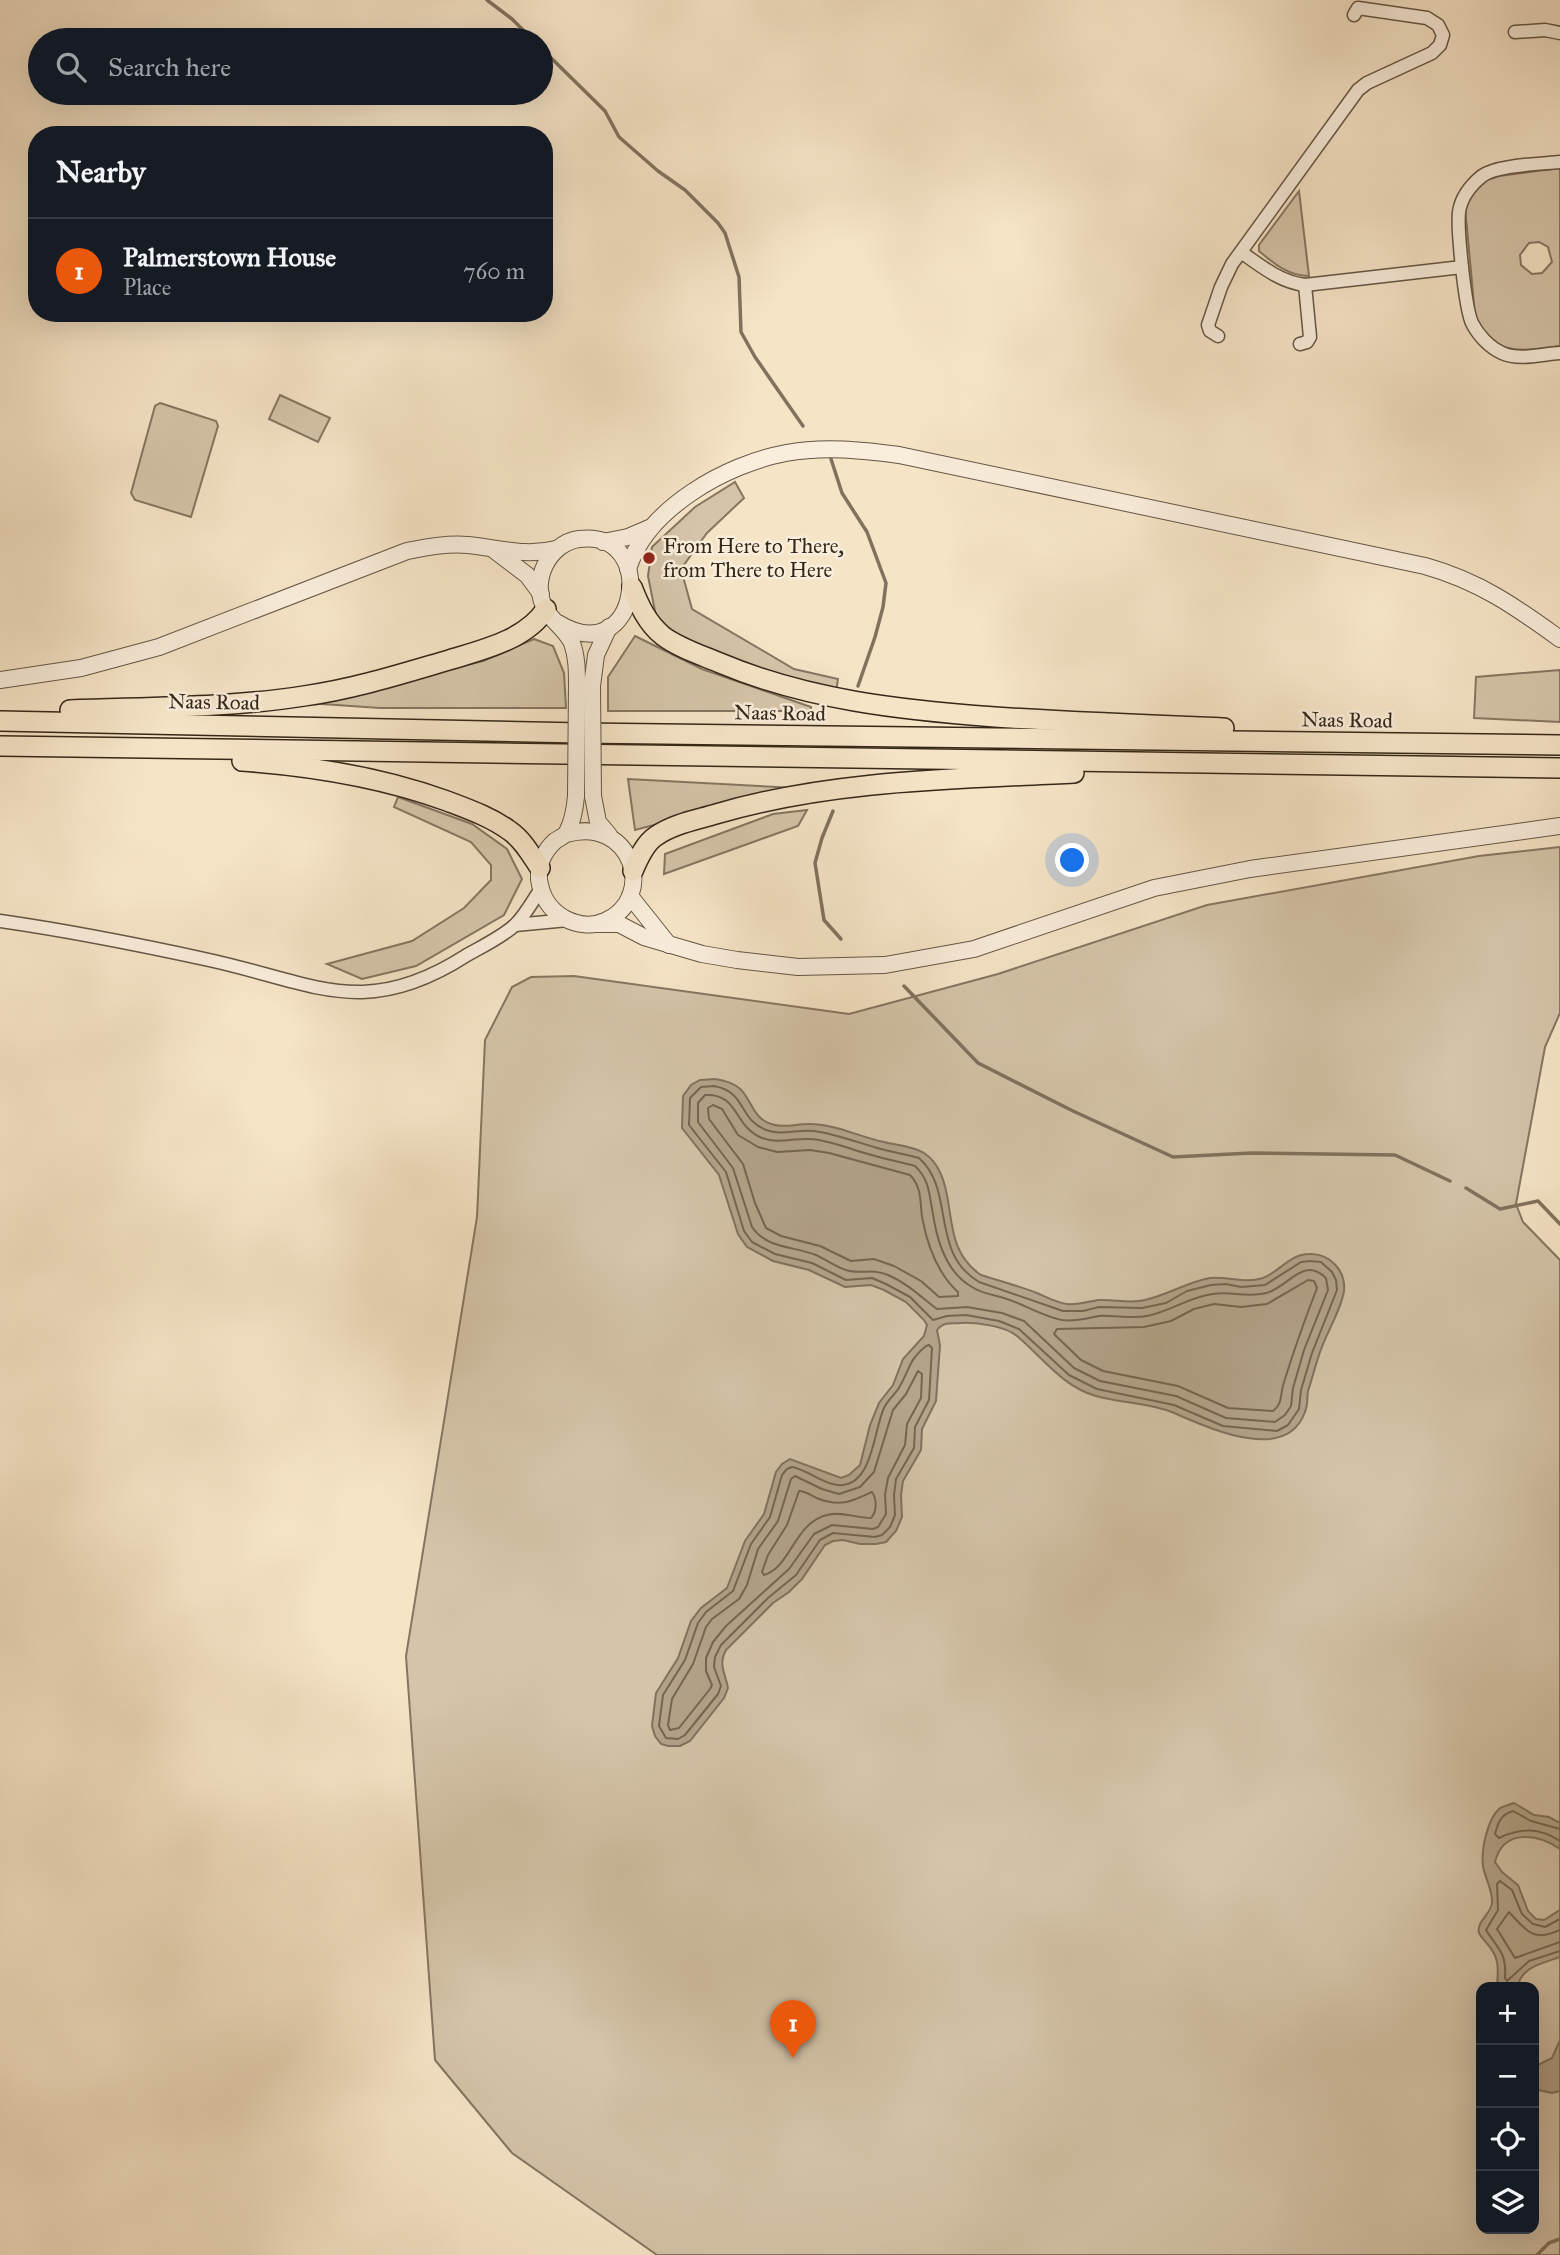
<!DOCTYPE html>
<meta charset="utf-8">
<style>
:root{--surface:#171b24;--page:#242831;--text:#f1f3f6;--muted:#9ea1a6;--line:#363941;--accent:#ea580c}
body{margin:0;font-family:"IM FELL Great Primer",serif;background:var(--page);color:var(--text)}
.controls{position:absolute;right:21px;bottom:21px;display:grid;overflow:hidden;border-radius:14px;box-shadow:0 7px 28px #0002}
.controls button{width:63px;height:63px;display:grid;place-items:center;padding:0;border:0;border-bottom:2px solid var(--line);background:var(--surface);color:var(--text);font:35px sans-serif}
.you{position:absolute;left:1073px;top:861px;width:24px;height:24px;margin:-18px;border:5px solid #fff;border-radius:50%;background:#1a73e8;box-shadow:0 0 0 10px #1a73e833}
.badge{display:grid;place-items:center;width:46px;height:46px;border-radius:50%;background:var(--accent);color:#fff;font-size:23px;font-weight:700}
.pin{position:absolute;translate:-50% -58px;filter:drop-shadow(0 2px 4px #0008)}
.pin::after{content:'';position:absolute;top:37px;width:24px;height:21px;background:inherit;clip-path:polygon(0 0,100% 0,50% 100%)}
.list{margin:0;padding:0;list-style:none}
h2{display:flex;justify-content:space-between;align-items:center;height:91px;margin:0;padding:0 28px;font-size:30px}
h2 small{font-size:23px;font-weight:400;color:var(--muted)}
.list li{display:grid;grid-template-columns:46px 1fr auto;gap:21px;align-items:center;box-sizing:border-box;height:105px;padding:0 28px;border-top:2px solid var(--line)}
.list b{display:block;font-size:26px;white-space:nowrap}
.list p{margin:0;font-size:23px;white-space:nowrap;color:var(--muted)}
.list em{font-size:23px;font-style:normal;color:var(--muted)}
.icon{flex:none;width:38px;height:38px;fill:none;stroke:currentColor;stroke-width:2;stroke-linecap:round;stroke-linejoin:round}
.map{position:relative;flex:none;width:1560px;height:2255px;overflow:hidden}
.search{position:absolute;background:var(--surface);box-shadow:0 7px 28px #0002;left:28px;top:28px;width:525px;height:77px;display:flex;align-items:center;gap:18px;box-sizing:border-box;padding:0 24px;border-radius:38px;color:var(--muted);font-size:26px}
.panel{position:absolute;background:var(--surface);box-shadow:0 7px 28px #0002;left:28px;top:126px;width:525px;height:196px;border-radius:28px}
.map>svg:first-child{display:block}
.green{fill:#d5c4a9;stroke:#857660;stroke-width:2;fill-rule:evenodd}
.water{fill:#b4a48b;stroke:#81725d;stroke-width:2}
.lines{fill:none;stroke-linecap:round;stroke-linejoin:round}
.shore{stroke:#746651;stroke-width:2}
.stream{stroke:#81725d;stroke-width:3.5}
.minor-casing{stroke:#655643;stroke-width:15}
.tertiary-casing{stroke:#655643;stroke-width:18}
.trunk-casing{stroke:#352717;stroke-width:22}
.minor{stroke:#f9eddb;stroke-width:12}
.tertiary{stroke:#f9eddb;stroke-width:16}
.trunk{stroke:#f6e4c7;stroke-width:19}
.tertiary-bridge-casing{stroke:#655643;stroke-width:18;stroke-linecap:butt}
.tertiary-bridge{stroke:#f9eddb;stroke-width:16}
.poi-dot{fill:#8f2418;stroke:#f9eddb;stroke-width:2.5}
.labels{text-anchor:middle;stroke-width:5;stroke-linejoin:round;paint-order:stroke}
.poi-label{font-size:21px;fill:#352717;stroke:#f9eddb;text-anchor:start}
.street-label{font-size:21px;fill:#352717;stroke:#f9eddb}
</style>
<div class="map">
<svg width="1560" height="2255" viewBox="0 0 1560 2255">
<rect width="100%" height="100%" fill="#f6e4c7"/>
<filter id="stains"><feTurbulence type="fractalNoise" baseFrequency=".00286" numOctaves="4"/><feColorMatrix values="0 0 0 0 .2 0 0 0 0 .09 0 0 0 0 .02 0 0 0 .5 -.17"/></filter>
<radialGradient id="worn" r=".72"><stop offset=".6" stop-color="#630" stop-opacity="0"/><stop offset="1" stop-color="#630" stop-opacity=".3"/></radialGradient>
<g class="green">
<path d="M1560 168V346C1523 351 1491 358 1475 315L1465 207 1476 188 1487 180 1499 176ZM1539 242 1548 247 1552 262 1542 273 1532 274 1521 265 1520 255 1529 243Z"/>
<path d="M1299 191 1309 276C1289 276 1274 264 1259 251V245Z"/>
<path d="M280 395 330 418 318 442 269 419Z"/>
<path d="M160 403 216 421 218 426 191 517 135 500 131 493 155 406Z"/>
<path d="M735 482 744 498 707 533 681 569 692 609 794 669 838 679 836 692 729 661 658 626 648 576 652 547 695 507Z"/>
<path d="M635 636 702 669 811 707V711H608V677Z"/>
<path d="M534 639 553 646 564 673 566 708H380L307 703 483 661Z"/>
<path d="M1560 670V722L1474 718 1476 677Z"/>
<path d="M628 779 796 788 635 830Z"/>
<path d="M398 797 472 824 507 849 522 879 504 915 416 966 362 979 327 964 412 941 464 908 491 880V865L471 842 394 807Z"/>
<path d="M807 810 798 826 664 874 665 854 773 814Z"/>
<path d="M1560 847V1013L1545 1047 1516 1204 1523 1222 1560 1260V2255H657L512 2153 435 2060 406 1656 477 1217 485 1040 512 987 531 977 574 976 849 1014 998 974 1207 905 1479 856ZM1481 1987H1534V2229H1481Z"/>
</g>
<g class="water">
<path d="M715 1079C724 1080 737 1084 743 1092 754 1106 754 1120 775 1125 786 1128 800 1123 812 1124 837 1125 860 1137 884 1142 896 1145 909 1146 920 1151 926 1153 933 1160 936 1165 958 1199 940 1248 981 1275 1000 1281 1019 1286 1037 1293 1046 1297 1057 1303 1067 1304 1078 1305 1087 1302 1098 1300 1114 1299 1130 1304 1145 1300 1168 1295 1187 1282 1210 1278 1228 1276 1245 1284 1263 1278 1279 1272 1290 1254 1309 1254 1329 1253 1346 1270 1344 1291 1341 1311 1325 1335 1319 1355 1315 1367 1312 1379 1308 1391 1307 1397 1308 1405 1305 1412 1286 1465 1207 1427 1174 1413 1151 1403 1120 1403 1096 1396 1063 1387 1042 1357 1017 1336 1005 1326 976 1322 961 1323 951 1324 944 1321 937 1330L940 1345 936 1401 922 1429 921 1450 903 1481 901 1495 902 1517 896 1531 886 1542 876 1544H860L843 1540 833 1541 825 1545 802 1579 789 1592 773 1603 726 1650C718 1665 725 1672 728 1688L724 1698 690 1741 680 1746H668L661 1744 655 1736 652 1726 656 1693 678 1658 691 1621 701 1608 727 1588 745 1541 764 1514 776 1472 782 1464 790 1459 841 1478 849 1475 860 1465 870 1425 879 1403 893 1385 903 1359 924 1336 927 1325 924 1320 906 1302 884 1290 871 1285 845 1287 809 1270 773 1261 747 1247 738 1234 719 1175 682 1128 683 1096 691 1085 700 1080Z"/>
<path d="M1514 1803 1534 1815 1549 1817 1560 1823V1849C1537 1833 1503 1829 1495 1862L1502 1872 1518 1885 1528 1911 1536 1919 1544 1920 1560 1910V1957C1544 1963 1520 1967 1518 1987H1497C1498 1971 1500 1959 1489 1946 1486 1942 1481 1937 1479 1933 1476 1922 1491 1914 1492 1903 1493 1890 1485 1879 1483 1866 1481 1851 1487 1820 1499 1809 1503 1806 1509 1805 1514 1803Z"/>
<path d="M1560 2040V2091L1552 2093 1534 2089V2063L1538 2065 1552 2058Z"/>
</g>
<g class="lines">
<g class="shore">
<path d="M714 1086C747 1092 738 1119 766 1130 781 1136 798 1129 814 1131 836 1134 856 1142 877 1148 891 1152 905 1154 919 1158 956 1191 929 1252 979 1282L1063 1311H1083L1099 1307 1142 1308 1166 1303 1187 1291 1211 1285 1226 1284 1241 1287 1265 1285 1301 1262 1310 1261 1321 1262 1332 1272 1336 1280 1337 1290 1312 1353 1301 1390 1299 1409 1288 1425 1277 1431 1223 1426 1174 1405 1097 1389 1069 1375 1019 1329 999 1321 966 1315 947 1316 933 1320 910 1297 886 1284 872 1278 846 1280 812 1263 775 1254 752 1242 744 1231 726 1172 689 1125 690 1098 701 1087Z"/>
<path d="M705 1095C739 1093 733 1126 762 1138 778 1144 793 1138 810 1139 830 1140 849 1149 868 1154 883 1159 899 1161 915 1166 930 1180 929 1195 933 1214 937 1241 947 1273 972 1287 982 1294 996 1295 1007 1299 1025 1305 1044 1317 1062 1320 1076 1322 1087 1318 1099 1316 1115 1315 1131 1319 1147 1316 1171 1311 1189 1297 1213 1294 1231 1291 1247 1298 1266 1293 1288 1288 1303 1255 1326 1278L1328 1290 1304 1350 1293 1388 1291 1406 1285 1415 1275 1422 1226 1418 1176 1396 1100 1381 1074 1368 1024 1321 1002 1313 967 1307 937 1309C921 1297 907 1283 888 1275 871 1268 865 1274 850 1271 838 1269 827 1260 816 1255 793 1246 767 1249 752 1227L733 1168 698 1122V1103Z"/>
<path d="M713 1105 722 1109 738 1135 758 1147 777 1152 810 1150 829 1153 910 1175C922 1187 920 1202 922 1217 927 1244 937 1273 958 1292V1296L939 1297 921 1281 894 1266 874 1259 851 1261 820 1246 781 1236 766 1228 755 1203 743 1164 709 1119 708 1108Z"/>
<path d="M1308 1280 1314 1281 1317 1288C1305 1319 1294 1350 1284 1382 1280 1393 1283 1404 1273 1411L1228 1408 1178 1386 1103 1371 1081 1360 1054 1334 1057 1329 1144 1327 1171 1321 1194 1309 1214 1304 1241 1307 1267 1304Z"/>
<path d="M926 1346 929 1345 932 1348 929 1400 915 1427 914 1448 896 1479 894 1495 895 1515 890 1527 882 1535 875 1537 833 1533 820 1540 796 1575 768 1598 721 1645 715 1657 714 1667 721 1686 718 1694 685 1735 678 1739 666 1738 659 1726 663 1695 685 1660 698 1623 706 1612 733 1591 751 1544 770 1517 782 1475 787 1469 792 1467C809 1470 826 1487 843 1485 873 1482 874 1429 884 1408 888 1399 896 1394 900 1386 911 1367 908 1361 926 1346Z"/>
<path d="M918 1371 922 1374 921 1398 907 1424 905 1445 888 1478 885 1495 886 1514 878 1527 873 1529 832 1525 814 1534 789 1569 726 1626 713 1642 706 1658V1671L712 1685 710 1689 679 1728 670 1730 668 1725 672 1699 693 1664 706 1627 712 1619 739 1599 747 1585 758 1549 778 1521 791 1479 795 1476 822 1489 839 1494 860 1487 874 1472 893 1410 906 1394Z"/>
<path d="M799 1491C806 1491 812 1496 819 1499 841 1507 853 1501 872 1492 877 1499 877 1512 871 1518 856 1518 842 1511 827 1515 794 1523 791 1567 764 1575L762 1572 768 1555 787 1525Z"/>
<path d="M1560 1829 1531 1821 1513 1811C1500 1815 1498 1823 1495 1834L1499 1838C1520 1828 1539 1827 1560 1841"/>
<path d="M1560 1919 1545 1927 1533 1924 1522 1914 1512 1890 1500 1881 1497 1884 1498 1910 1486 1930C1498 1949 1507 1953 1505 1978L1507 1981 1529 1961 1560 1951"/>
<path d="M1560 1930C1533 1943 1526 1930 1509 1912L1497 1929 1515 1958 1560 1942"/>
</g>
<g class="stream">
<path d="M487 0 512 19 533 40"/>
<path d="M541 48 605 111 619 137 658 171 685 190 718 223 725 233 739 277 741 332 755 357 803 426"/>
<path d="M831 459 842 493 867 532 886 583 883 607 875 637 858 686"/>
<path d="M833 811 822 838 815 863 824 920 841 939"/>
<path d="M904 986 978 1063 1073 1111 1173 1157 1251 1153 1395 1155 1450 1181"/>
<path d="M1466 1188 1500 1209 1538 1201 1560 1224"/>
<path d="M1537 2255 1549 2243 1560 2239"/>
</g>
<g class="minor-casing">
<g id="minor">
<path d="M1515 32 1545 30 1560 33"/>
<path d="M1560 162C1541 164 1496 165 1482 176 1471 185 1461 198 1459 212 1457 229 1465 308 1472 323 1478 335 1489 347 1502 353 1519 361 1542 354 1560 353"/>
<path d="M1241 252C1261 266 1280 282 1305 285L1462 267"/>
<path d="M1218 336 1210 331 1208 325 1221 287 1232 264 1358 90 1367 83 1432 53 1440 45 1443 35 1438 25 1427 18 1358 8 1354 15"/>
<path d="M1300 344 1307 342 1310 337 1305 285"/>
<path d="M0 921C70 931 140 945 209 960 314 983 365 1021 467 955 483 946 504 936 516 924 526 914 533 900 541 889"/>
<path d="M515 925 568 920"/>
</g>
</g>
<g class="tertiary-casing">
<g id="tertiary">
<path d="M603 542 628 537 649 528"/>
<path d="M494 550 527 575 541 594"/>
<path d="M628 569C647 508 727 464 786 453 824 446 861 450 899 455L1425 566C1479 581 1516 607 1560 639"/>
<path d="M558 623C639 673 660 528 579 539 549 543 529 582 546 610 553 622 566 630 572 643 577 657 577 671 577 686"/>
<path d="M0 680 81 668 159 647 407 551C428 547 448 543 468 545 499 548 525 557 556 549"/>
<path d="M592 686 596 655 609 627"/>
<path d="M593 796 598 822 609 835"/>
<path d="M566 834C632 815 658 898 605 921 592 927 577 925 564 918 550 910 541 896 539 879 538 865 544 851 555 841 559 838 565 836 567 832 573 821 575 808 576 796"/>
<path d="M630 896 669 945"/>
<path d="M598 924H619L644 937 702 954 737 960 798 967 885 965 974 949 1154 888 1250 869 1560 826"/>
</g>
</g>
<g class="trunk-casing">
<g id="trunk">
<path d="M632 587C639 605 647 623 663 636 679 648 701 655 720 663 808 700 901 710 995 717 1071 722 1148 725 1224 728"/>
<path d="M70 710C148 707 227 708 304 696 354 689 401 674 449 660 482 650 526 640 546 609"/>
<path d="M0 721 581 733 1560 745"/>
<path d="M0 746 1560 768"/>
<path d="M242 761C312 766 381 777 447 801 468 809 491 817 510 831 523 840 531 855 540 868"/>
<path d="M633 871C638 859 645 843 656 836 673 824 696 820 716 814 831 780 955 779 1074 773"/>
</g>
</g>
<use href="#minor" class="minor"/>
<use href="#tertiary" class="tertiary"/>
<use href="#trunk" class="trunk"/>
<g class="tertiary-bridge-casing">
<g id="tertiary-bridge">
<path d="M592 686 593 796"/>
<path d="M576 796 577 686"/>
</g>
</g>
<use href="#tertiary-bridge" class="tertiary-bridge"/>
</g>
<circle class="poi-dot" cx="649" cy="558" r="7"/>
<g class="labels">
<g class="poi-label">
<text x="663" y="553">From Here to There,<tspan x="663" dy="24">from There to Here</tspan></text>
</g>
<g class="street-label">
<text transform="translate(214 702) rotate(1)" y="7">Naas Road</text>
<text transform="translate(780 713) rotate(1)" y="7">Naas Road</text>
<text transform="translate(1347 720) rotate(1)" y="7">Naas Road</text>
</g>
</g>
<rect width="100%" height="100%" filter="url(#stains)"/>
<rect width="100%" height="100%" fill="url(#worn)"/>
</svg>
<div class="controls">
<button>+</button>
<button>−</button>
<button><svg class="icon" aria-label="locate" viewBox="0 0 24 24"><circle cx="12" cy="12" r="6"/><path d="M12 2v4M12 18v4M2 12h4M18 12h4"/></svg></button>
<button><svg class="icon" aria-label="layers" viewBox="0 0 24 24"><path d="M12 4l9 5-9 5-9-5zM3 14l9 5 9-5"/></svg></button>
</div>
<div class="you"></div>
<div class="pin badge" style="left:793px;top:2058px">1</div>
<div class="search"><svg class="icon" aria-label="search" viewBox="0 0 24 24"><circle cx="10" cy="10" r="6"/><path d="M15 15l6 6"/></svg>Search here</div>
<section class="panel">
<h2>Nearby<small></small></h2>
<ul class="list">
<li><span class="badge">1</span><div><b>Palmerstown House</b><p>Place</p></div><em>760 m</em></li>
</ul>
</section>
</div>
